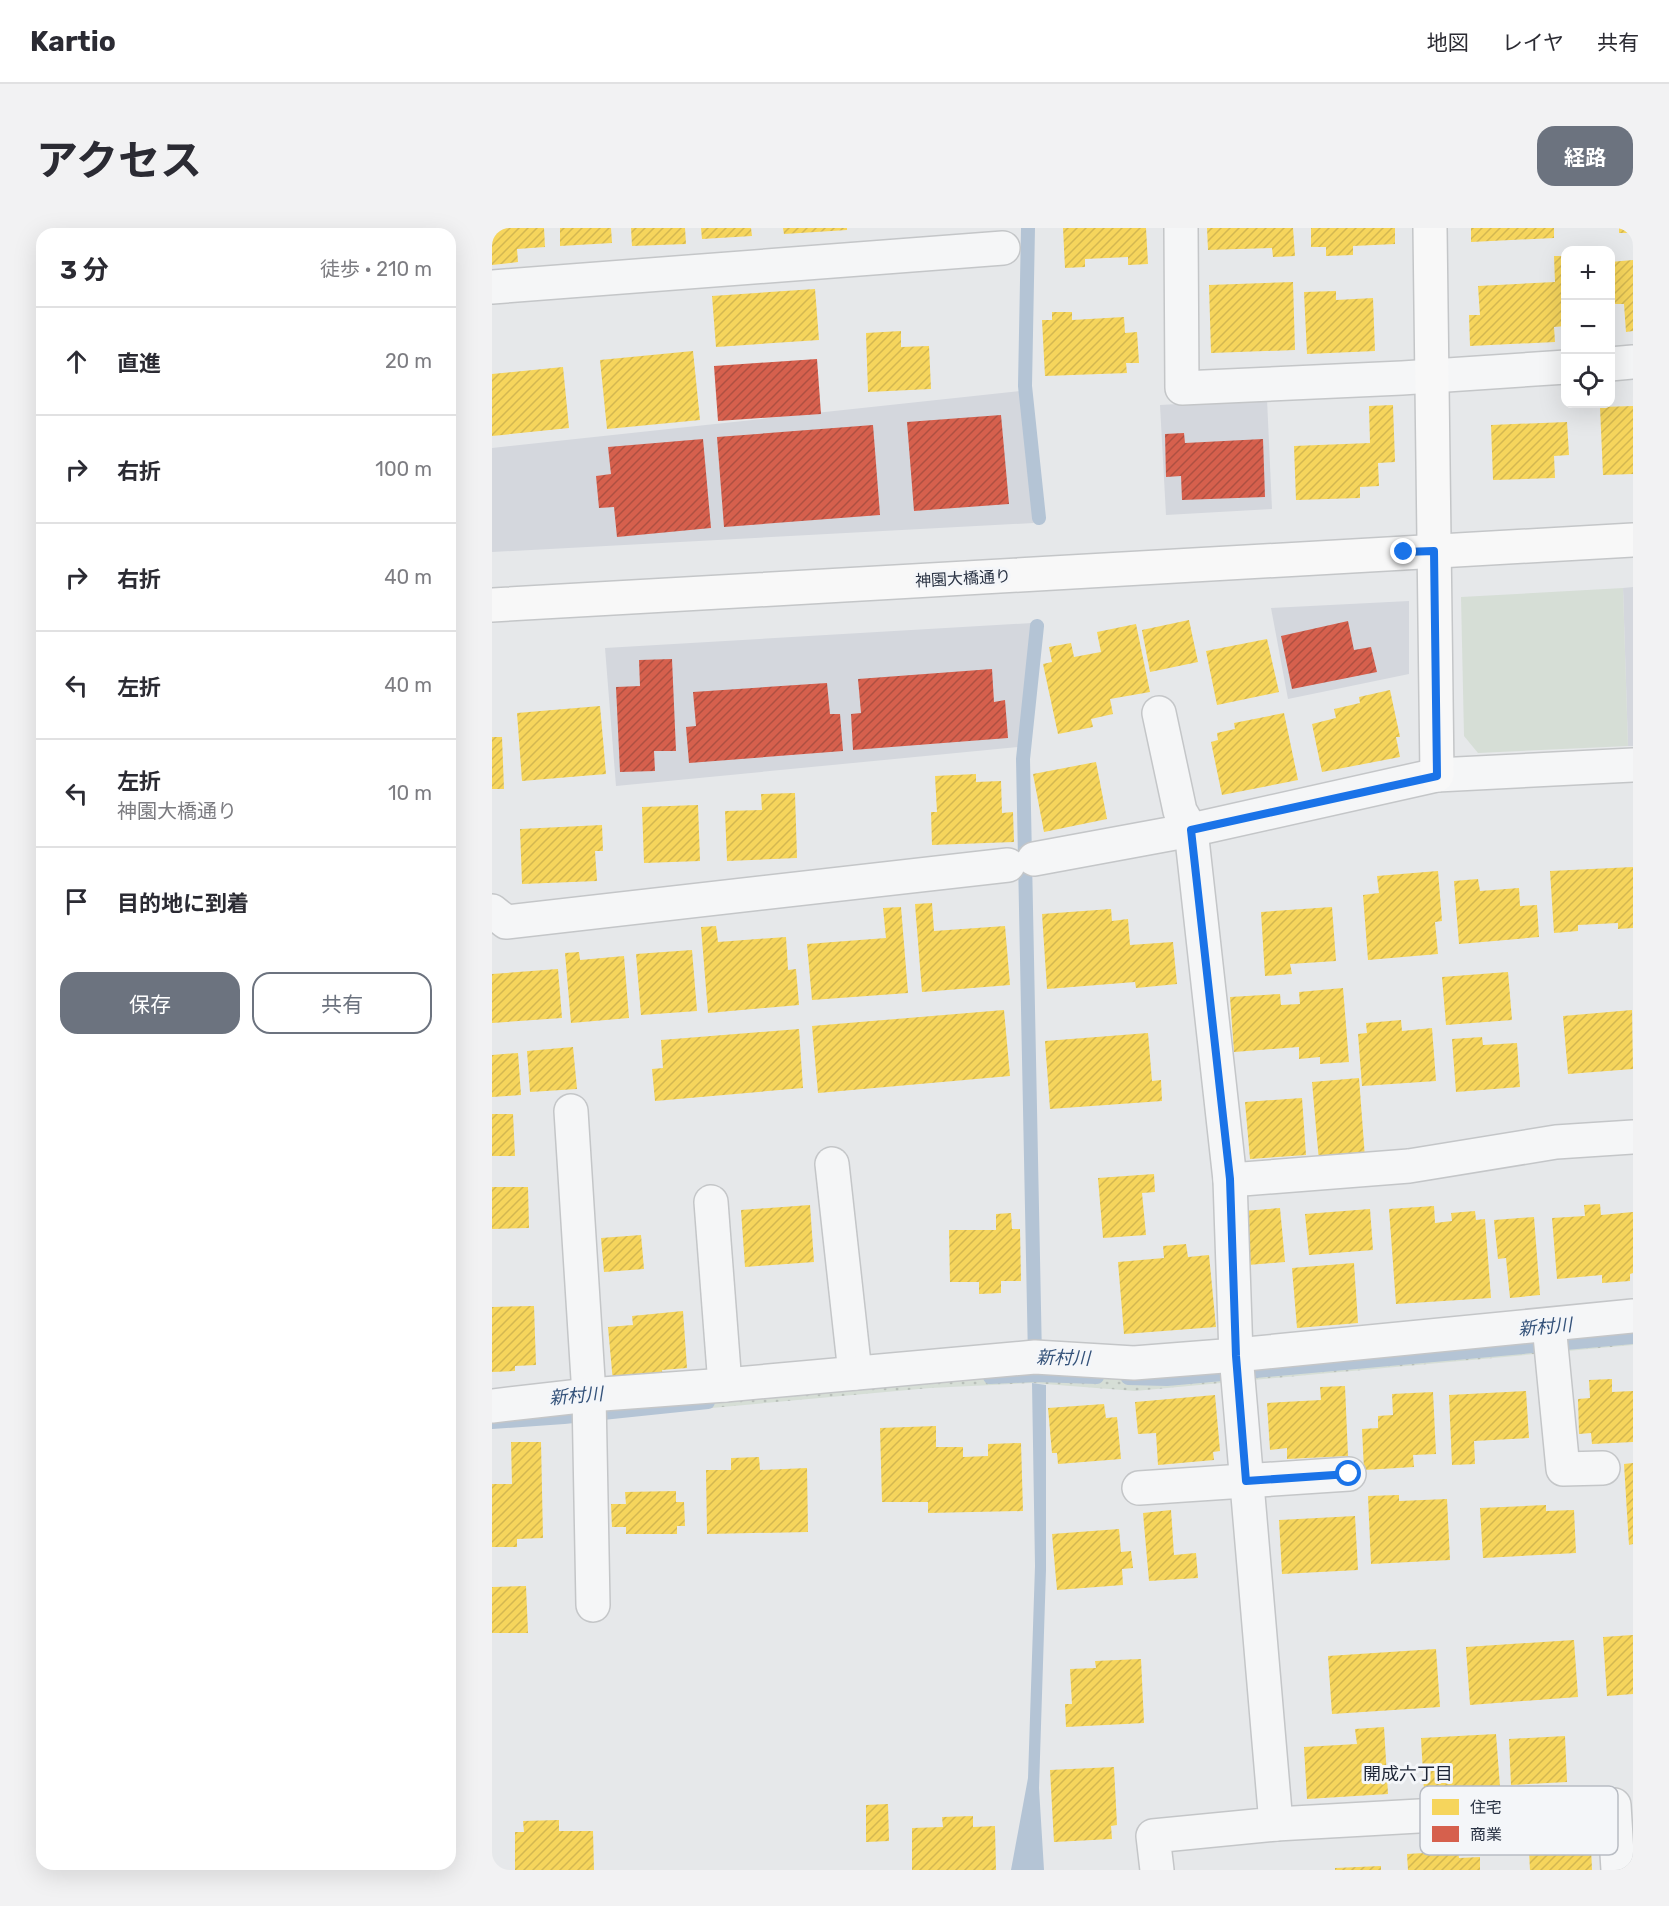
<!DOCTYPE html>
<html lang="ja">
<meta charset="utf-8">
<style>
:root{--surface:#fff;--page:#f2f2f3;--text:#2b2b33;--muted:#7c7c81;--line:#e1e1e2;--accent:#6c737f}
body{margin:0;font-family:Rubik,"Noto Sans JP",sans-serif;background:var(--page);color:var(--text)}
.controls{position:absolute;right:18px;top:18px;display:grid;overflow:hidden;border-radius:12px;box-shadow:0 6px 24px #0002}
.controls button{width:54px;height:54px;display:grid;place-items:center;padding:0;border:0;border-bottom:2px solid var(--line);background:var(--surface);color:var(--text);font:30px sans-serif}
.stop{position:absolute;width:18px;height:18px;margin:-14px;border:4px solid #1a73e8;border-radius:50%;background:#fff}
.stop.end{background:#1a73e8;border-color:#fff;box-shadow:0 2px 6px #0008}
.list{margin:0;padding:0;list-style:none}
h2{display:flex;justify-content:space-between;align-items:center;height:78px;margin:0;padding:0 24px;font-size:26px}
h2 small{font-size:20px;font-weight:400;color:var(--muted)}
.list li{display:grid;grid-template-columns:39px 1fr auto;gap:18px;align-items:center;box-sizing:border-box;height:108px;padding:0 24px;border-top:2px solid var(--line)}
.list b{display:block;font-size:22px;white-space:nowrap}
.list p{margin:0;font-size:20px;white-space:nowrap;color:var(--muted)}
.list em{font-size:20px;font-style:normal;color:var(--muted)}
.actions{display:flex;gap:12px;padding:18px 24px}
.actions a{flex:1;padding:14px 0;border:2px solid var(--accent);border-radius:18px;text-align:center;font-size:21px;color:var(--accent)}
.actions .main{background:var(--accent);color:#fff}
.icon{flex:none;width:33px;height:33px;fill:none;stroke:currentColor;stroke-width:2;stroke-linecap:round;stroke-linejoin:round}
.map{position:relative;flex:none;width:1141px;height:1642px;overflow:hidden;border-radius:18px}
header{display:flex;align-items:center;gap:36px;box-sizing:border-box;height:84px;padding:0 30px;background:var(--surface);border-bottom:2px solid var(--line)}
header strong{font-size:28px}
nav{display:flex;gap:33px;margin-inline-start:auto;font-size:21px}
.intro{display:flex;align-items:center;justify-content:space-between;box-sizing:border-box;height:144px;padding:0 36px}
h1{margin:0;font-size:42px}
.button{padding:15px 27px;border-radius:18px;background:var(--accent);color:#fff;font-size:21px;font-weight:700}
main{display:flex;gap:36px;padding:0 36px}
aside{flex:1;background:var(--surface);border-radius:18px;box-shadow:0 6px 24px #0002}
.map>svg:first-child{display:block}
.built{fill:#d4d7dd}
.grass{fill:url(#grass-dots)}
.park{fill:#d6ded6}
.water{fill:#b4c4d5}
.homes{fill:url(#homes-hatch)}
.shops{fill:url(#shops-hatch)}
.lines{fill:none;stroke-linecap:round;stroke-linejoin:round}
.stream{stroke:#b4c4d5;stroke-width:14}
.street-casing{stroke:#c4c6c8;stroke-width:36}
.secondary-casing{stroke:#c4c6c8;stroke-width:36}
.street{stroke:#f5f6f7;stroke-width:33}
.secondary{stroke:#f8f8f8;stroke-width:33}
.route{stroke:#1a73e8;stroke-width:8}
.labels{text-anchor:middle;stroke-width:6;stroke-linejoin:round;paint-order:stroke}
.street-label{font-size:16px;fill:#2b3445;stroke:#f4f6f9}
.water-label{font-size:18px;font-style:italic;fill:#34527a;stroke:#f4f6f9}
.neighbourhood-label{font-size:18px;fill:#1d2536;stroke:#f4f6f9}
.key{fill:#f4f6f9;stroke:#b8bcc3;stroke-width:1.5}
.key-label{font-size:16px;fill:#2b3445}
</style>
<header>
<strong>Kartio</strong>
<nav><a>地図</a><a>レイヤ</a><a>共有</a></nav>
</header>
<div class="intro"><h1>アクセス</h1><a class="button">経路</a></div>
<main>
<aside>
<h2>3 分<small>徒歩 · 210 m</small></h2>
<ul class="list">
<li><svg class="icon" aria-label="ahead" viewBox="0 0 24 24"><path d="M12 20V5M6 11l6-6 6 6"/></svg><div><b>直進</b></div><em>20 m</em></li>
<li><svg class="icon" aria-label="right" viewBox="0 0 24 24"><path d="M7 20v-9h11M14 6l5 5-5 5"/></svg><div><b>右折</b></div><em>100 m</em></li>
<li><svg class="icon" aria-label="right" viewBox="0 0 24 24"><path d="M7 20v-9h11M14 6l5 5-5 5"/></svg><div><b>右折</b></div><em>40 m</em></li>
<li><svg class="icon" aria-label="left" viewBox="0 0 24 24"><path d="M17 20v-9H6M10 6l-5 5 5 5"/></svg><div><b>左折</b></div><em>40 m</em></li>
<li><svg class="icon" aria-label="left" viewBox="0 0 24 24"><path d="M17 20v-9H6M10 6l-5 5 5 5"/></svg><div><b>左折</b><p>神園大橋通り</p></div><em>10 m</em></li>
<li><svg class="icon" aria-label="arrive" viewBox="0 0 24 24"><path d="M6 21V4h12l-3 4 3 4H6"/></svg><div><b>目的地に到着</b></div></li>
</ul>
<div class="actions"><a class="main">保存</a><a>共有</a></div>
</aside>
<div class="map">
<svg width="1141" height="1642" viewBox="0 0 1141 1642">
<defs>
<pattern id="grass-dots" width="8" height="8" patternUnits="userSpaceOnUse" patternTransform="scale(1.5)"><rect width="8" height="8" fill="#d6ded6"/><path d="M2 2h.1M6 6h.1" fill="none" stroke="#b8bfb9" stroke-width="1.8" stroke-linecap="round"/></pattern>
<pattern id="homes-hatch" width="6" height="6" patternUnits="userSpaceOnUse" patternTransform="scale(1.5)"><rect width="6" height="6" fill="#f6d55c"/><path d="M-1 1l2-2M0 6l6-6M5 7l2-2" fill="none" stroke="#d3b751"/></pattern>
<pattern id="shops-hatch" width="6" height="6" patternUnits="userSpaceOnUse" patternTransform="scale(1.5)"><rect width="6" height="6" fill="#d6604d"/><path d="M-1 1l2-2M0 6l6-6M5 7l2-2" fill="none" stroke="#ae5042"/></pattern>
</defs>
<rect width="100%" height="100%" fill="#e6e8ea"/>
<g class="built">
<path d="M528 163 542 295 0 324V220Z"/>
<path d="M775 171 780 281 674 287 668 177Z"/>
<path d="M1141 359V518H1136L1131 360Z"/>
<path d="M917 373V446L796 471 779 380Z"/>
<path d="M540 395 526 519 124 558 113 420Z"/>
</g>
<path class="grass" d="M1141 1099V1117L643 1163 540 1155 438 1160 0 1200V1184Z"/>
<path class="park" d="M1131 360 1136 518 986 525 972 508 969 369Z"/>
<path class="water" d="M540 1155 554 1157V1342L547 1560 552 1642H519L536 1550 543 1338Z"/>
<g class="homes">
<path d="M0 0H52L53 19 25 21 26 34 0 37Z"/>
<path d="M68 0H119L120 15 68 18Z"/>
<path d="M139 0H193L194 16 140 18Z"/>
<path d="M209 0H259L260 8 210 11Z"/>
<path d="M291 0H355V2L292 6Z"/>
<path d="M571 0H654L656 36 636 37V29L593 31V39L573 40Z"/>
<path d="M715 0H801L803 28 781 29 780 20 716 22Z"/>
<path d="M819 0H903V16L861 18V27L834 28V19H819Z"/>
<path d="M979 0H1062V10L979 14Z"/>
<rect x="1127" y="0" width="14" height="5"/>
<path d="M1062 28H1074V98L1062 99 1063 114 978 118 977 87H988L986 58 1063 54Z"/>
<path d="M1141 32V103L1134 104 1132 76H1118V34Z"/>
<path d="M801 54 803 122 719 125 717 57Z"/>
<path d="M323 61 327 112 224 119 220 68Z"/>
<path d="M844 63V72L881 70 883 123 815 126 812 64Z"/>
<path d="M560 84H580V92L632 89 633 105 645 104 647 135H634L635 145 553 148 550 92H560Z"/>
<path d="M409 103V119L437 118 439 161 376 164 374 105Z"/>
<path d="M201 123 208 192 115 201 108 132Z"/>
<path d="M71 139 77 200 0 208V146Z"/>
<path d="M901 177 903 234 886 235 887 258 868 259V270L804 272 802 218 878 215 877 178Z"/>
<path d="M1141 178V246L1111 247 1108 179Z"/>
<path d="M1075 194 1077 227 1062 228 1063 250 1001 252 999 197Z"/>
<path d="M697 392 706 434 658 444 650 402Z"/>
<path d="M644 396 658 464 618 471 621 486 599 491 601 499 566 506 551 436 560 434 557 419 579 415 582 429 609 424 605 404Z"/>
<path d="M775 411 787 464 725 477 714 423Z"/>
<path d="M898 462 908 509H904L908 529 830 544 820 496 844 490 842 481 868 475 867 469Z"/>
<path d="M108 478 114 546 30 553 25 485Z"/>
<path d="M792 485 806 552 730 567 719 514 726 512 725 505 743 501 742 495Z"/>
<path d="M0 509H10L12 561H0Z"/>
<path d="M604 534 615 591 552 604 541 546Z"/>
<path d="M484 546V554L509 553 510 585 521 584 522 614 440 617 439 584H445L443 548Z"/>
<path d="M303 565 305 630 235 633 233 583 270 582 269 566Z"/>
<path d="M206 577 208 633 152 635 150 579Z"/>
<path d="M110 597 111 623H103L105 653 30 656 28 601Z"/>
<path d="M1141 639V700L1126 701V695L1086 697V703L1062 705 1058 643Z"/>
<path d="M946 643 950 693 943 694 946 726 876 732 871 667 887 665 885 648Z"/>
<path d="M986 651 988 663 1027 660 1028 678 1045 677 1047 709 967 716 962 653Z"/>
<path d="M440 675 442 703 513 698 518 757 430 764 423 676Z"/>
<path d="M409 679 416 765 320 772 315 716 394 710 391 680Z"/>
<path d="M840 679 844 733 798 736 800 746 773 748 769 684Z"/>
<path d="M619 681 620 693 636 691 638 717 681 714 685 756 644 760 643 754 555 761 550 686Z"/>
<path d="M224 698 226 714 294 709 296 742 304 741 307 777 216 785 209 699Z"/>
<path d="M200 722 205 783 149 787 144 726Z"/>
<path d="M87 724 88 732 132 728 137 790 79 795 73 725Z"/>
<path d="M66 741 70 790 0 795V746Z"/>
<path d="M1016 744 1020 792 954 797 950 749Z"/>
<path d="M851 760 857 834 828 836V829L807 831V819L742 824 738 769 788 766 789 777 808 776 807 764Z"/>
<path d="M512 782 518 848 326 865 320 798Z"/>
<path d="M1140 782 1141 841 1076 846 1071 788Z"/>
<path d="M909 792 910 803 940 800 944 853 870 858 866 806 875 805 874 795Z"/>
<path d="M307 801 311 860 163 873 160 841 171 840 169 812Z"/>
<path d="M656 805 660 853 669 852 670 873 558 881 553 813Z"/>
<path d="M990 809 991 817 1025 815 1028 859 964 864 960 811Z"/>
<path d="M81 819 85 861 38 864 35 823Z"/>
<path d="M26 825 29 867 0 869V827Z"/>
<path d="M867 850 873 930 827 933 820 854Z"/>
<path d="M810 870 814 927 758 931 753 874Z"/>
<path d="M0 886H21L23 928H0Z"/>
<path d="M662 946 663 964 650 965 654 1007 611 1010 606 950Z"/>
<path d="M0 959H36L37 1000 0 1001Z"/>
<path d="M1108 976 1109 987 1141 984V1045L1138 1046V1053L1110 1055V1047L1065 1051 1060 990 1093 988 1092 977Z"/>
<path d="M318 977 322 1034 253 1039 249 982Z"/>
<path d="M942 978 943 995 960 993 959 985 983 983 984 992 993 991 999 1070 904 1076 897 981Z"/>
<path d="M788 980 793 1034 756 1037 751 983Z"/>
<path d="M878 981 881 1022 817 1027 813 986Z"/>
<path d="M519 985 520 1001H528L529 1053H509V1065L487 1066V1054H458L457 1002H504V986Z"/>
<path d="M1042 989 1048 1067 1018 1070 1014 1030 1006 1031 1002 992Z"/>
<path d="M149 1007 152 1041 112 1044 109 1010Z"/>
<path d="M694 1016 696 1029 717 1027 724 1099 632 1106 626 1034 672 1030 671 1018Z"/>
<path d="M862 1035 866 1095 805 1100 800 1040Z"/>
<path d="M42 1078 44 1137 23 1138V1143L0 1144V1079Z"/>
<path d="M191 1083 195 1140 170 1142 171 1150 121 1154 116 1099 141 1097 140 1088Z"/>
<path d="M1120 1151V1164L1141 1163V1214L1100 1216 1099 1205 1087 1206 1086 1171 1098 1170 1097 1152Z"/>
<path d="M853 1158 856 1228 795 1231V1220L778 1222 775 1175 829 1172 828 1159Z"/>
<path d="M1034 1163 1037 1210 982 1213 983 1236 960 1237 957 1167Z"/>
<path d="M941 1164 944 1226 921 1227 922 1239 872 1242 870 1201 886 1200V1188L901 1187 900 1166Z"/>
<path d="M723 1167 728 1223 721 1224 722 1232 666 1237 664 1205 646 1206 643 1174Z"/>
<path d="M612 1176 614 1190 625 1189 629 1231 566 1236 565 1225H560L556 1180Z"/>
<path d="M444 1198V1219H471V1229L496 1228V1216L529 1215 531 1283 436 1285V1274H390L388 1200Z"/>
<path d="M19 1214H49L51 1310 25 1311V1319H0V1256H20Z"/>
<path d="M267 1229 268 1242 315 1240 316 1304 215 1306 214 1242H239V1230Z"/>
<path d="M1141 1235V1316L1137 1317 1132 1236Z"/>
<path d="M184 1263V1274H192L193 1298H185V1306H134V1299H120L119 1276H134L133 1264Z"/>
<path d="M907 1267V1273L955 1271 958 1332 879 1336 876 1268Z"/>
<path d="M1054 1277V1283L1082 1282 1084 1325 991 1330 988 1280Z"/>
<path d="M679 1282 682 1327 704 1325 706 1350 657 1353 651 1285Z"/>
<path d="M863 1288 866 1342 790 1346 787 1292Z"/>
<path d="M627 1301 629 1324 639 1323 641 1340 630 1341 631 1357 565 1362 560 1306Z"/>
<path d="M34 1358 36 1405H0V1359Z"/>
<path d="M1141 1407V1466L1115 1468 1111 1409Z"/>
<path d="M1082 1412 1086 1469 978 1477 974 1419Z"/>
<path d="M944 1421 948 1479 840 1486 836 1428Z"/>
<path d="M649 1431 652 1495 574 1499 573 1476H580L578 1441 604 1440 603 1433Z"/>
<path d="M892 1499 896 1566 815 1571 812 1519 865 1516 863 1501Z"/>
<path d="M1004 1506 1008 1559 932 1564 929 1510Z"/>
<path d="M1073 1508 1075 1554 1019 1557 1017 1511Z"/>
<path d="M622 1539 625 1597 619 1598 620 1611 562 1614 558 1542Z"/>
<path d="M396 1576 397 1613 374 1614V1577Z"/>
<path d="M481 1588V1599L503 1598 504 1642H420V1600L451 1599 450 1589Z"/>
<path d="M67 1592V1603H101L102 1642H23V1604H32L31 1593Z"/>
<path d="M1099 1619 1100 1642H1038L1037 1623Z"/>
<path d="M966 1623 967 1630 988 1629V1642H916L915 1626Z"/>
<path d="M889 1638V1642H843V1640Z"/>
</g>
<g class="shops">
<path d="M325 131 329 186 226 193 222 138Z"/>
<path d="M509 187 517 276 422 283 415 194Z"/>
<path d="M381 197 388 287 232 299 225 209Z"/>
<path d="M692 205 693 215 771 211 773 269 690 272 689 248 674 249 673 206Z"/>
<path d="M211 211 219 300 125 309 122 279 107 280 104 248 119 246 116 219Z"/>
<path d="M856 393 862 422 879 419 885 444 800 461 789 408Z"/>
<path d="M180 431 184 523H162L163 543 128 544 124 459 148 458 147 432Z"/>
<path d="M500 441 502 474 513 472 516 510 361 522 359 486 369 485 366 451Z"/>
<path d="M335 455 338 486H348L351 523 197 535 194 499 204 498 201 464Z"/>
</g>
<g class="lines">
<g class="stream">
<path d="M536 0 533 158 547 290"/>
<path d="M543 1130 531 531 545 398"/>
<path d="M498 1149 544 1147 605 1149"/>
<path d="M636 1150 675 1151 1141 1109"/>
<path d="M0 1194 72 1189 216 1174"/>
</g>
<g class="street-casing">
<g id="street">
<path d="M689 0 690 160 910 150 1074 139"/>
<path d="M0 59 511 20"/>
<path d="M1118 136 1141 134"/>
<path d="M542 631 699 602 945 547 1141 537"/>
<path d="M0 683 14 694 516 637"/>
<path d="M79 883 97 1167 101 1377"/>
<path d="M340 936 363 1145"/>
<path d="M738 952 917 938 1064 914 1141 909"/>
<path d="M219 974 233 1157"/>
<path d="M1057 1097 1071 1241 1111 1240"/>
<path d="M0 1178 97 1167 233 1157 543 1129 642 1135 744 1127 1141 1088"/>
<path d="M647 1260 857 1246"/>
<path d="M784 1596 1122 1577 1126 1642"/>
<path d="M665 1642 661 1608 784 1596 744 1127 738 952 699 602 688 583 667 485"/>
</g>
</g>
<g class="secondary-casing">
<g id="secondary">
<path d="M938 0 945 547"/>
<path d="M0 377 1141 312"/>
</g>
</g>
<use href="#street" class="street"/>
<use href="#secondary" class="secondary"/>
</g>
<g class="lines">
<path class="route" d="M857 1246 754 1253 744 1128 738 951 699 602 945 548 942 323 912 324"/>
</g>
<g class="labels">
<g class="street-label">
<text transform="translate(471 350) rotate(-3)" y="6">神園大橋通り</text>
</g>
<g class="water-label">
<text transform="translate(1053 1099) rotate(-5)" y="6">新村川</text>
<text transform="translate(571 1130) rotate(1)" y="6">新村川</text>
<text transform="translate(84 1168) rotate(-5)" y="6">新村川</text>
</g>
<g class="neighbourhood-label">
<text x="916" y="1552">開成六丁目</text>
</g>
</g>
<rect x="928" y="1558" width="198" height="69" rx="9" class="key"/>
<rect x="940" y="1571" width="27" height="16" fill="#f6d55c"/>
<rect x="940" y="1598" width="27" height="16" fill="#d6604d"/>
<g class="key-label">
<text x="978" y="1585">住宅</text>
<text x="978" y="1612">商業</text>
</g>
</svg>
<div class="controls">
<button>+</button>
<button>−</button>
<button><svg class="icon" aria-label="locate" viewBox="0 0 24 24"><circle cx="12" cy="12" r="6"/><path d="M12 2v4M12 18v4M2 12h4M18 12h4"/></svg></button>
</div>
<div class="stop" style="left:857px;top:1246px"></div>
<div class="stop end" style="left:912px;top:324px"></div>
</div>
</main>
